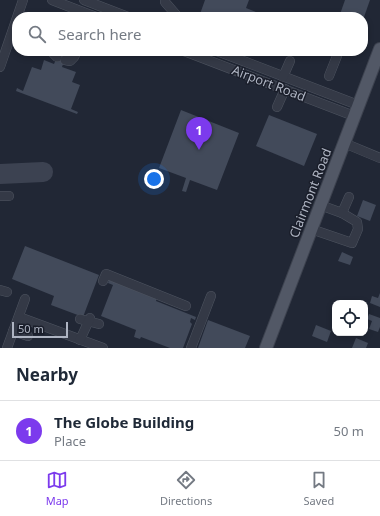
<!DOCTYPE html>
<style>
:root{--surface:#fff;--page:#f6f6f7;--text:#1f2937;--muted:#747a83;--line:#e0e1e3;--accent:#7c3aed}
body{margin:0;font-family:"Noto Sans",sans-serif;background:var(--page);color:var(--text)}
.controls{position:absolute;right:12px;bottom:12px;display:grid;overflow:hidden;border-radius:8px;box-shadow:0 2px 6px #0003}
.controls button{width:36px;height:36px;display:grid;place-items:center;padding:0;border:0;border-bottom:1px solid var(--line);background:var(--surface);color:var(--text);font:20px sans-serif}
.scale{position:absolute;left:12px;bottom:10px;width:56px;box-sizing:border-box;padding-left:4px;border:2px solid #aeb4c2;border-top:0;font-size:11px;line-height:14px;white-space:nowrap;color:#aeb4c2;-webkit-text-stroke:3px #1a1e2a;paint-order:stroke}
.you{position:absolute;left:154px;top:179px;width:14px;height:14px;margin:-10px;border:3px solid #fff;border-radius:50%;background:#1a73e8;box-shadow:0 0 0 6px #1a73e833}
.badge{display:grid;place-items:center;width:26px;height:26px;border-radius:50%;background:var(--accent);color:#fff;font-size:13px;font-weight:700}
.pin{position:absolute;translate:-50% -33px;filter:drop-shadow(0 1px 2px #0008)}
.pin::after{content:'';position:absolute;top:21px;width:14px;height:12px;background:inherit;clip-path:polygon(0 0,100% 0,50% 100%)}
.list{margin:0;padding:0;list-style:none}
h2{display:flex;justify-content:space-between;align-items:center;height:52px;margin:0;padding:0 16px;font-size:17px}
h2 small{font-size:13px;font-weight:400;color:var(--muted)}
.list li{display:grid;grid-template-columns:26px 1fr auto;gap:12px;align-items:center;box-sizing:border-box;height:60px;padding:0 16px;border-top:1px solid var(--line)}
.list b{display:block;font-size:15px;white-space:nowrap}
.list p{margin:0;font-size:13px;white-space:nowrap;color:var(--muted)}
.list em{font-size:13px;font-style:normal;color:var(--muted)}
.icon{flex:none;width:22px;height:22px;fill:none;stroke:currentColor;stroke-width:2;stroke-linecap:round;stroke-linejoin:round}
.map{position:relative;flex:none;width:380px;height:348px;overflow:hidden}
.search{position:absolute;background:var(--surface);box-shadow:0 2px 6px #0003;left:12px;right:12px;top:12px;height:44px;display:flex;align-items:center;gap:10px;box-sizing:border-box;padding:0 14px;border-radius:16px;color:var(--muted);font-size:15px}
.sheet{height:112px;background:var(--surface)}
nav{display:flex;justify-content:space-around;align-items:center;box-sizing:border-box;height:56px;border-top:1px solid var(--line);background:var(--surface);font-size:11px;color:var(--muted)}
nav a{display:grid;justify-items:center;gap:2px}
nav .on{color:var(--accent)}
.map>svg:first-child{display:block}
.lines{fill:none;stroke-linecap:round;stroke-linejoin:round}
.taxiway{stroke:#3c4251;stroke-width:20}
.building{fill:#424a5a}
.minor-casing{stroke:#4e5460;stroke-width:10}
.major-casing{stroke:#3d424f;stroke-width:14}
.minor{stroke:#343946;stroke-width:9}
.major{stroke:#525866;stroke-width:12}
.labels{text-anchor:middle;stroke-width:3;stroke-linejoin:round;paint-order:stroke}
.street-label{font-size:13px;fill:#aeb4c2;stroke:#1a1e2a}
</style>
<div class="map">
<svg width="380" height="348" viewBox="0 0 380 348">
<rect width="100%" height="100%" fill="#212735"/>
<g class="lines">
<path class="taxiway" d="M0 174 43 172"/>
</g>
<g class="building">
<path d="M205 0H249L246 8 268 17H209L200 14Z"/>
<path d="M345 0H370L364 17H339Z"/>
<path d="M59 52 65 53 64 54 66 55 62 67 76 72 72 82 80 85 71 109 78 112 77 114 16 91 17 88 23 91 32 67 41 70 44 60 54 64Z"/>
<path d="M181 110 239 133 217 190 190 180 186 192 182 191 186 178 159 168Z"/>
<path d="M269 115 317 134 304 166 256 146Z"/>
<path d="M363 200 376 205 370 221 357 216Z"/>
<path d="M25 246 99 275 83 317 51 305 54 296 12 279Z"/>
<path d="M342 252 353 257 350 265 338 261Z"/>
<path d="M109 280 150 296H157L156 301 196 317 195 320 191 318 190 322 192 324 183 348H170L141 337 140 339 134 337 136 330 101 316 113 285 108 283Z"/>
<path d="M380 293V307L370 303 372 296 378 298Z"/>
<path d="M369 314 380 318V327L378 332 369 329 372 321 367 319Z"/>
<path d="M208 320 250 336 245 348H198Z"/>
<path d="M316 325 331 331 327 342 312 336Z"/>
<path d="M356 338 368 343 366 348H352Z"/>
</g>
<g class="lines">
<g class="minor-casing">
<g id="minor">
<path d="M52 0 96 17"/>
<path d="M84 0 128 17"/>
<path d="M165 2 178 17"/>
<path d="M51 51 57 57"/>
<path d="M184 51 354 116"/>
<path d="M217 51 358 105"/>
<path d="M65 60 70 61 74 57 77 51"/>
<path d="M0 67 23 0"/>
<path d="M329 76 337 56"/>
<path d="M283 77 290 61"/>
<path d="M277 107 285 89"/>
<path d="M344 143 380 158"/>
<path d="M0 196H9"/>
<path d="M320 205 342 213 349 197"/>
<path d="M311 229 352 243 358 229 357 222 342 213"/>
<path d="M103 281 106 274 186 306"/>
<path d="M0 290 7 292"/>
<path d="M19 317 103 348"/>
<path d="M80 319 99 324"/>
<path d="M13 331 28 336"/>
<path d="M80 340 90 318"/>
<path d="M7 348 25 299"/>
<path d="M191 348 211 296"/>
</g>
</g>
<g class="major-casing">
<path id="major" d="M266 348 380 49"/>
</g>
<use href="#minor" class="minor"/>
<use href="#major" class="major"/>
</g>
<g class="labels">
<g class="street-label">
<text transform="translate(269 83) rotate(21)" y="5">Airport Road</text>
<text transform="translate(310 193) rotate(-69)" y="5">Clairmont Road</text>
</g>
</g>
</svg>
<div class="controls">
<button><svg class="icon" aria-label="locate" viewBox="0 0 24 24"><circle cx="12" cy="12" r="6"/><path d="M12 2v4M12 18v4M2 12h4M18 12h4"/></svg></button>
</div>
<div class="scale">50 m</div>
<div class="you"></div>
<div class="pin badge" style="left:199px;top:150px">1</div>
<div class="search"><svg class="icon" aria-label="search" viewBox="0 0 24 24"><circle cx="10" cy="10" r="6"/><path d="M15 15l6 6"/></svg>Search here</div>
</div>
<section class="sheet">
<h2>Nearby<small></small></h2>
<ul class="list">
<li><span class="badge">1</span><div><b>The Globe Building</b><p>Place</p></div><em>50 m</em></li>
</ul>
</section>
<nav>
<a class="on"><svg class="icon" aria-label="map" viewBox="0 0 24 24"><path d="M3 6l6-2 6 2 6-2v14l-6 2-6-2-6 2zM9 4v14M15 6v14"/></svg>Map</a>
<a><svg class="icon" aria-label="directions" viewBox="0 0 24 24"><path d="M12 3l9 9-9 9-9-9zM9 14v-3h6M13 9l2 2-2 2"/></svg>Directions</a>
<a><svg class="icon" aria-label="saved" viewBox="0 0 24 24"><path d="M7 4h10v16l-5-4-5 4z"/></svg>Saved</a>
</nav>
